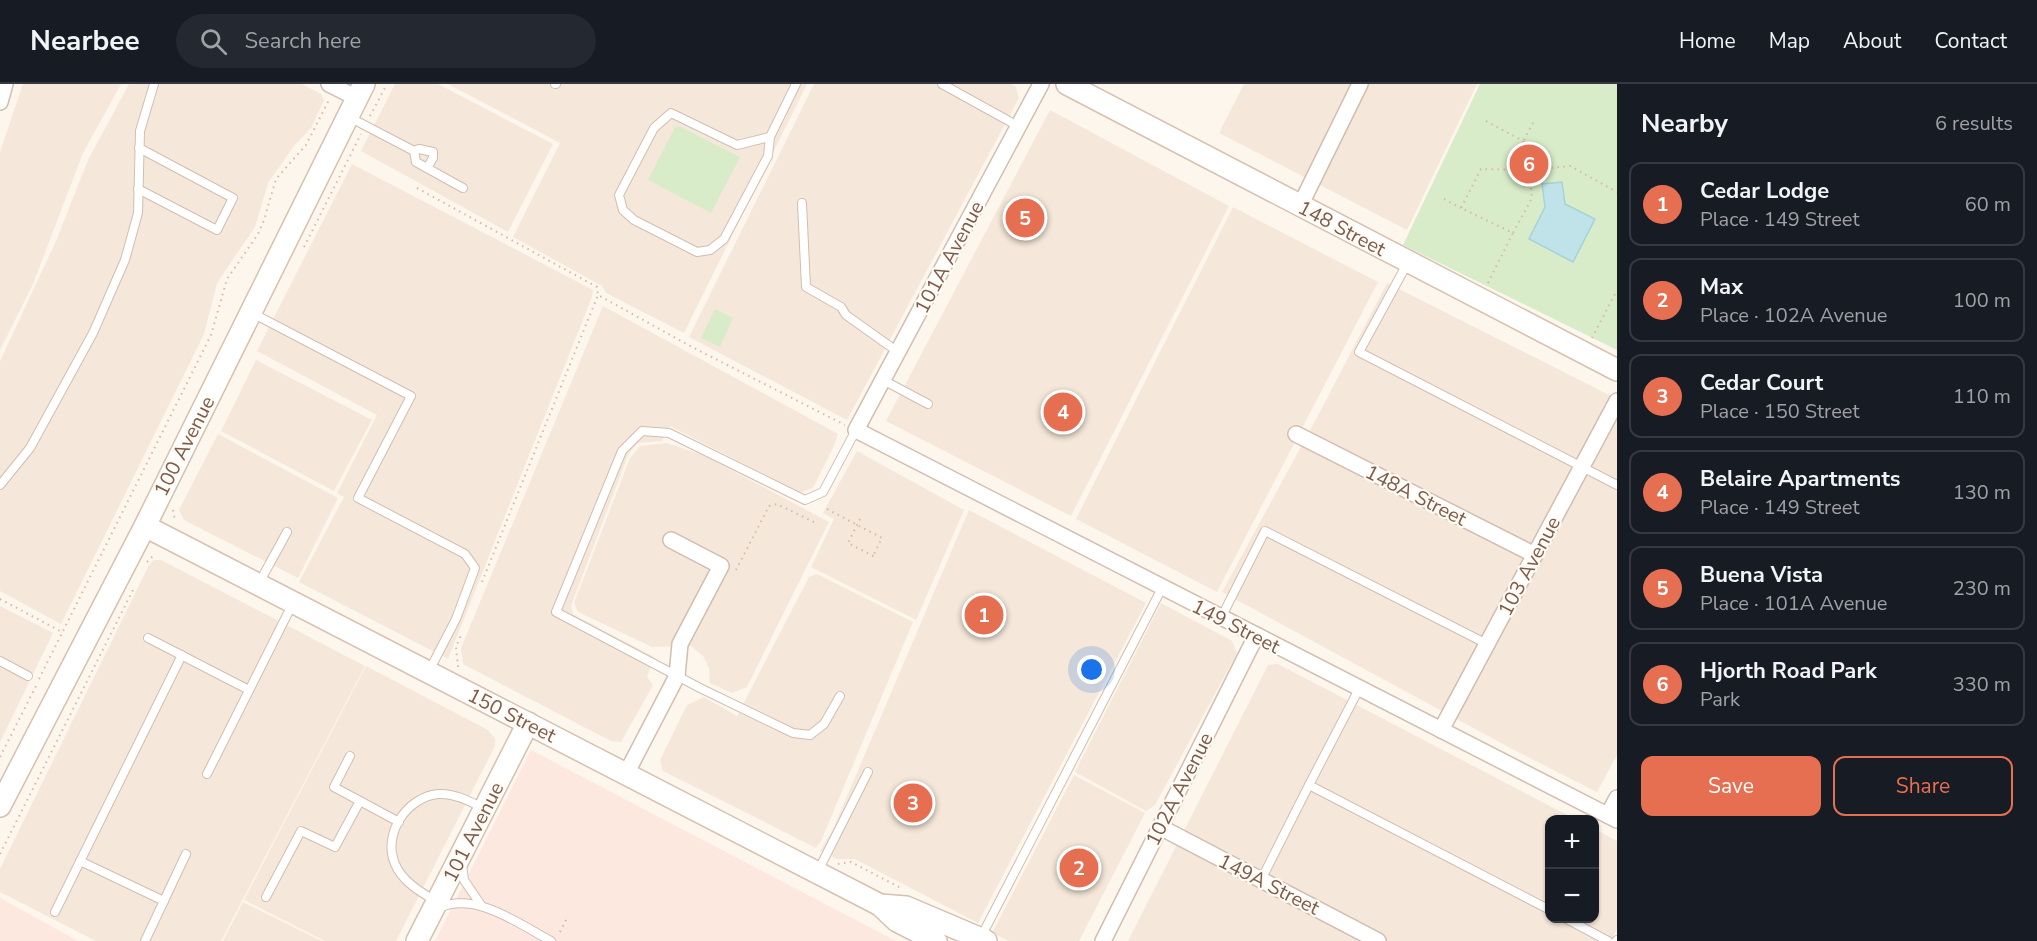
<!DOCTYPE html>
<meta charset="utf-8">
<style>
:root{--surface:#171b24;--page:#242831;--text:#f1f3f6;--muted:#9ea1a6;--line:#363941;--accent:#e76f51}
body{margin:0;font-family:"Nunito Sans",sans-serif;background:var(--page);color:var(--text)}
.controls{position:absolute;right:18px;bottom:18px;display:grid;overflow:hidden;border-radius:12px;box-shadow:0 2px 4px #0004}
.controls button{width:54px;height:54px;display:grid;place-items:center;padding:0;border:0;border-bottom:2px solid var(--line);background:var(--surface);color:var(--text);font:30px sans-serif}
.you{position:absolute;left:1092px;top:586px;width:21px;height:21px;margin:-15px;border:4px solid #fff;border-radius:50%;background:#1a73e8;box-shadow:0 0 0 9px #1a73e833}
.badge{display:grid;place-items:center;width:39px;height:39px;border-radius:50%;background:var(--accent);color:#fff;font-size:20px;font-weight:700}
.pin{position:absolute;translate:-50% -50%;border:3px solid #fff;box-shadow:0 2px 6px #0006}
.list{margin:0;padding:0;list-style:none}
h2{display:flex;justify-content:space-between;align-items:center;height:78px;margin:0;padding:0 24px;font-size:26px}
h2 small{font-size:20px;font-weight:400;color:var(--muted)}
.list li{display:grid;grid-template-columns:39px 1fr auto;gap:18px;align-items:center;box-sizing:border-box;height:84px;margin:0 12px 12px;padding:0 12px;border:2px solid var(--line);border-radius:12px}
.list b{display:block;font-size:22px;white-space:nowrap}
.list p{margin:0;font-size:20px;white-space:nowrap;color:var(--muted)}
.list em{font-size:20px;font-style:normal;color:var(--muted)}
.actions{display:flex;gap:12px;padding:18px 24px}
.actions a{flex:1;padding:14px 0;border:2px solid var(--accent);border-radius:12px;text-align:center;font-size:21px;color:var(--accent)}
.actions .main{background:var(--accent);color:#fff}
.icon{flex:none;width:33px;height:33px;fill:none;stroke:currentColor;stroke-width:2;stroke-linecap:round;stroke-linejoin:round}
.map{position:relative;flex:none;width:1617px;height:857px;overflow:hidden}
header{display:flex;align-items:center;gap:36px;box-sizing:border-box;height:84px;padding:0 30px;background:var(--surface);border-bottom:2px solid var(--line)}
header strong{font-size:28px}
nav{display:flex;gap:33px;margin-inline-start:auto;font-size:21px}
.search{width:420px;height:54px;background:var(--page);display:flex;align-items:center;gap:15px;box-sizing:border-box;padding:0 21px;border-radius:33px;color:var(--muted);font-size:22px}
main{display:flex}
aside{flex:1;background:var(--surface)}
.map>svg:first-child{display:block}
.residential{fill:#f5e8da}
.commercial{fill:#fde8e0}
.green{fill:#d8ecc9}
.water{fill:#bfe3e8;stroke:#a5d3da;stroke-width:1.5}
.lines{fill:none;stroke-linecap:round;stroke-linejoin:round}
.lane-casing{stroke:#d1beb0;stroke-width:10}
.street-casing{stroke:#d1beb0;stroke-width:18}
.secondary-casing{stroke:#d6c0b0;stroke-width:24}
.path{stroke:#d9b8a5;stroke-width:2;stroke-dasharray:1.5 4.5;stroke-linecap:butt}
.lane{stroke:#fff;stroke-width:8}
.street{stroke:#fff;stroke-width:15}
.secondary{stroke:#fff;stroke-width:21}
.labels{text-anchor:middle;stroke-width:4.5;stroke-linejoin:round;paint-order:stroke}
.street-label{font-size:20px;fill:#7a5c4d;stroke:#fffaf3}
</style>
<header>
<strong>Nearbee</strong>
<div class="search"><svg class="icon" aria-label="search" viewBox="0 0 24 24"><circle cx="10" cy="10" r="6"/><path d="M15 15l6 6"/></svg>Search here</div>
<nav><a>Home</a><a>Map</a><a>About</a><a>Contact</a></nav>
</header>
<main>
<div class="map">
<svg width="1617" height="857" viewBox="0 0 1617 857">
<rect width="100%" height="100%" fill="#fdf6ec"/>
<g class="residential">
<path d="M23 0H121L83 69 33 200 0 266V68Z"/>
<path d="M129 0H302L321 10 324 16 311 44 294 62 268 99 255 143 217 199 204 250 61 540 0 507V277L56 157 88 76Z"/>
<path d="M395 0H438L553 60 508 148 361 67Z"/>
<path d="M448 0H807L684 249 606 209 602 202 513 153 560 59Z"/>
<path d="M814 0H1011L1016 3 1019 14 847 336 689 253Z"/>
<path d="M1244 0H1477L1407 146 1219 49Z"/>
<path d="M1050 26 1229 122 1071 432 886 337Z"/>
<path d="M352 80 593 206 592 213 448 575 299 498 344 413 337 409 377 331 257 267Z"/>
<path d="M1233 123 1378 198 1217 508 1076 435Z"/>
<path d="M1387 199 1617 315V671L1597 708 1514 666 1222 508 1322 324Z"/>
<path d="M603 222 838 350 834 362 813 404 800 409 670 342 662 357 638 359 629 369 571 522 573 530 654 573 647 593 653 601 621 658 611 657 463 580 461 564Z"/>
<path d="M256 276 372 336 334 407 221 347Z"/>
<path d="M218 350 338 414 298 494 184 436 179 426Z"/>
<path d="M667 359 703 371 829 438 747 603 732 609 710 599 709 584 703 572 691 562 652 563 578 528 574 519 630 374 640 362Z"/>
<path d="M857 367 964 426 916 536 811 483 834 435 823 429Z"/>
<path d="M969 426 1146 519 978 839 855 775H837L820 767 833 745Z"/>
<path d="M154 476H161L365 582 221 857H96L0 808V785L149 481Z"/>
<path d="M817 490 913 538 821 757 816 764 663 687 660 676 687 621 704 613 737 632 809 493Z"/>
<path d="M1161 519 1232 557 1237 569 1155 721 1146 727 1075 688Z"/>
<path d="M0 522 53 549 0 658Z"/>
<path d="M1278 580 1575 735 1550 736V834H1594L1595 745 1617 757V845L1611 857H1128L1268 581Z"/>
<path d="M366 582 488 646 495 654V662L396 857H325L244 816Z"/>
<path d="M1074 691 1145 729 1079 857H1009L992 849Z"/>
<path d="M243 818 322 857H223Z"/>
</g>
<g class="commercial">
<path d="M531 666 896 857H435Z"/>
<path d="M0 814 78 857H0Z"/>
</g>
<g class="green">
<path d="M1480 0H1617V266L1403 161Z"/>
<path d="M679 42 740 73 711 129 648 96 675 43Z"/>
<path d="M715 225 733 234 720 263 701 254Z"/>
</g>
<path class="water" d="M1562 98 1565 120 1595 135 1573 178 1529 155 1545 123 1542 100Z"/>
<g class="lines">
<g class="lane-casing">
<g id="lane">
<path d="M555 0H556"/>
<path d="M942 0 1018 42"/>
<path d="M349 33 414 67 416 78 463 104"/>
<path d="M770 53 737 61 671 29 654 44 619 111 623 126 634 136 697 168 710 166 724 155 768 72 770 53 796 0"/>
<path d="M414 67 419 65 433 68V74L427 84"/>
<path d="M138 105 217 146 233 114 139 64"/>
<path d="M802 119 806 203 841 223 846 231 898 268"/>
<path d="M1407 180 1359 268 1617 401"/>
<path d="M252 229 411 312 358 414 465 470 475 484 456 535 429 587"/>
<path d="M883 296 928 320"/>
<path d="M0 401 30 364 93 249 125 176 138 129 140 47 154 0"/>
<path d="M259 499 287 448"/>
<path d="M1221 534 1265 447 1487 560"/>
<path d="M148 554 249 606"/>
<path d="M0 577 28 592"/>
<path d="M1359 605 1309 701 1550 826"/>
<path d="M840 612 824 640 810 651 793 649 700 604 556 528 622 367 642 347 669 349 805 416 823 408 856 346"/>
<path d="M350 672 334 703 399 738"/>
<path d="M207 690 293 519"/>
<path d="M80 777 164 817"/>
<path d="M462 780 464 796 481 821"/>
<path d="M818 787 868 688"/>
<path d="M1261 796 1309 701"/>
<path d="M266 813 301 747 335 763 360 717"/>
<path d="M436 817C420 808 402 797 395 780 382 750 407 713 438 710 454 709 469 717 483 724"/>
<path d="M439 824C475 807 519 840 551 857"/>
<path d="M55 828 182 571"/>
<path d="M1565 834 1608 857"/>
<path d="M981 853 1162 504"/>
<path d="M145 857 186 770"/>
<path d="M1616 857 1617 856"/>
</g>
</g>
<g class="street-casing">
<g id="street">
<path d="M329 0 357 14"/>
<path d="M1041 0 856 346 1617 736"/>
<path d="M0 18 5 0"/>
<path d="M1300 122 1360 0"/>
<path d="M1296 350 1535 471"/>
<path d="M1441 646 1617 317"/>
<path d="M626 690 677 592 680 560 721 482 671 456"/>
<path d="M1608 731 1617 714"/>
<path d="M1160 743 1378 857"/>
<path d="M1103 857 1256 552"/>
</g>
</g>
<g class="secondary-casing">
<g id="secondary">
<path d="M1067 0 1617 286"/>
<path d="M145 442 880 821 897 837 936 857"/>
<path d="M0 722 145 442 364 0"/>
<path d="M880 821 906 823 986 857"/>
<path d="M417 857 528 639"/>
</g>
</g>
<g class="path">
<path d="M370 32 387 0"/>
<path d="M1486 37 1523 57 1529 86 1532 114 1513 149"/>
<path d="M1524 56 1534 37"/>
<path d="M417 104 597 203 598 211 692 263 845 341"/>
<path d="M1444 115 1461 124"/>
<path d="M304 163 361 50"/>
<path d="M1488 199 1513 149 1461 124 1481 85 1529 86 1570 82 1617 108"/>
<path d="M1592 254 1617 206"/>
<path d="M827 425 882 454 873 472"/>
<path d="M173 426 175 437"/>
<path d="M860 435 848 459 877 474"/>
<path d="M147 478 152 473 156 471"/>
<path d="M736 486 769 422 777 420 818 440"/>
<path d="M482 498 598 211"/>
<path d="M0 515 62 548"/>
<path d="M458 583 456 563 461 551"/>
<path d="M39 595 211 251 227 195 258 150 264 136 276 95 306 61 329 16"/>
<path d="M0 673 37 600"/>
<path d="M0 770 135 502"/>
<path d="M838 780 851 778 903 805"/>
<path d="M560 848 567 834"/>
</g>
<use href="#lane" class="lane"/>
<use href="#street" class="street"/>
<use href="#secondary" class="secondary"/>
</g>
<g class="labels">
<g class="street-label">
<text transform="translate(1342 144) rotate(28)" y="7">148 Street</text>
<text transform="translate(949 173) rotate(-62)" y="7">101A Avenue</text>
<text transform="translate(184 362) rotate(-63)" y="7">100 Avenue</text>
<text transform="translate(1416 411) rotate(27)" y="7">148A Street</text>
<text transform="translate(1529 482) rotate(-62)" y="7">103 Avenue</text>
<text transform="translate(1236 542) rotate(27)" y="7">149 Street</text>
<text transform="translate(512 631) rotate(27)" y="7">150 Street</text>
<text transform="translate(1179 705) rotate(-63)" y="7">102A Avenue</text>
<text transform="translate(473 748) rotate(-63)" y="7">101 Avenue</text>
<text transform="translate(1269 800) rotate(27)" y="7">149A Street</text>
</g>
</g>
</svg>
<div class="controls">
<button>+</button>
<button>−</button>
</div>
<div class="you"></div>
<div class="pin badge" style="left:984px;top:531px">1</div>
<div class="pin badge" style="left:1079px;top:784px">2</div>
<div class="pin badge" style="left:913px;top:719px">3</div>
<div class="pin badge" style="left:1063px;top:328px">4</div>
<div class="pin badge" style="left:1025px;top:134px">5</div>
<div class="pin badge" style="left:1529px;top:80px">6</div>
</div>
<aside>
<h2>Nearby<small>6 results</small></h2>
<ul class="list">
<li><span class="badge">1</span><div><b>Cedar Lodge</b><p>Place · 149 Street</p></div><em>60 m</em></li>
<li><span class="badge">2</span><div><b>Max</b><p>Place · 102A Avenue</p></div><em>100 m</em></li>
<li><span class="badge">3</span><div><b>Cedar Court</b><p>Place · 150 Street</p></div><em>110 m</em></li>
<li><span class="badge">4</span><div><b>Belaire Apartments</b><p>Place · 149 Street</p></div><em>130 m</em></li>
<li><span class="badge">5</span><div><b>Buena Vista</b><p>Place · 101A Avenue</p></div><em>230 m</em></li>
<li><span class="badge">6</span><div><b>Hjorth Road Park</b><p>Park</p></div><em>330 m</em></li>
</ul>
<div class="actions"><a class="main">Save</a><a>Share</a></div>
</aside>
</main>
